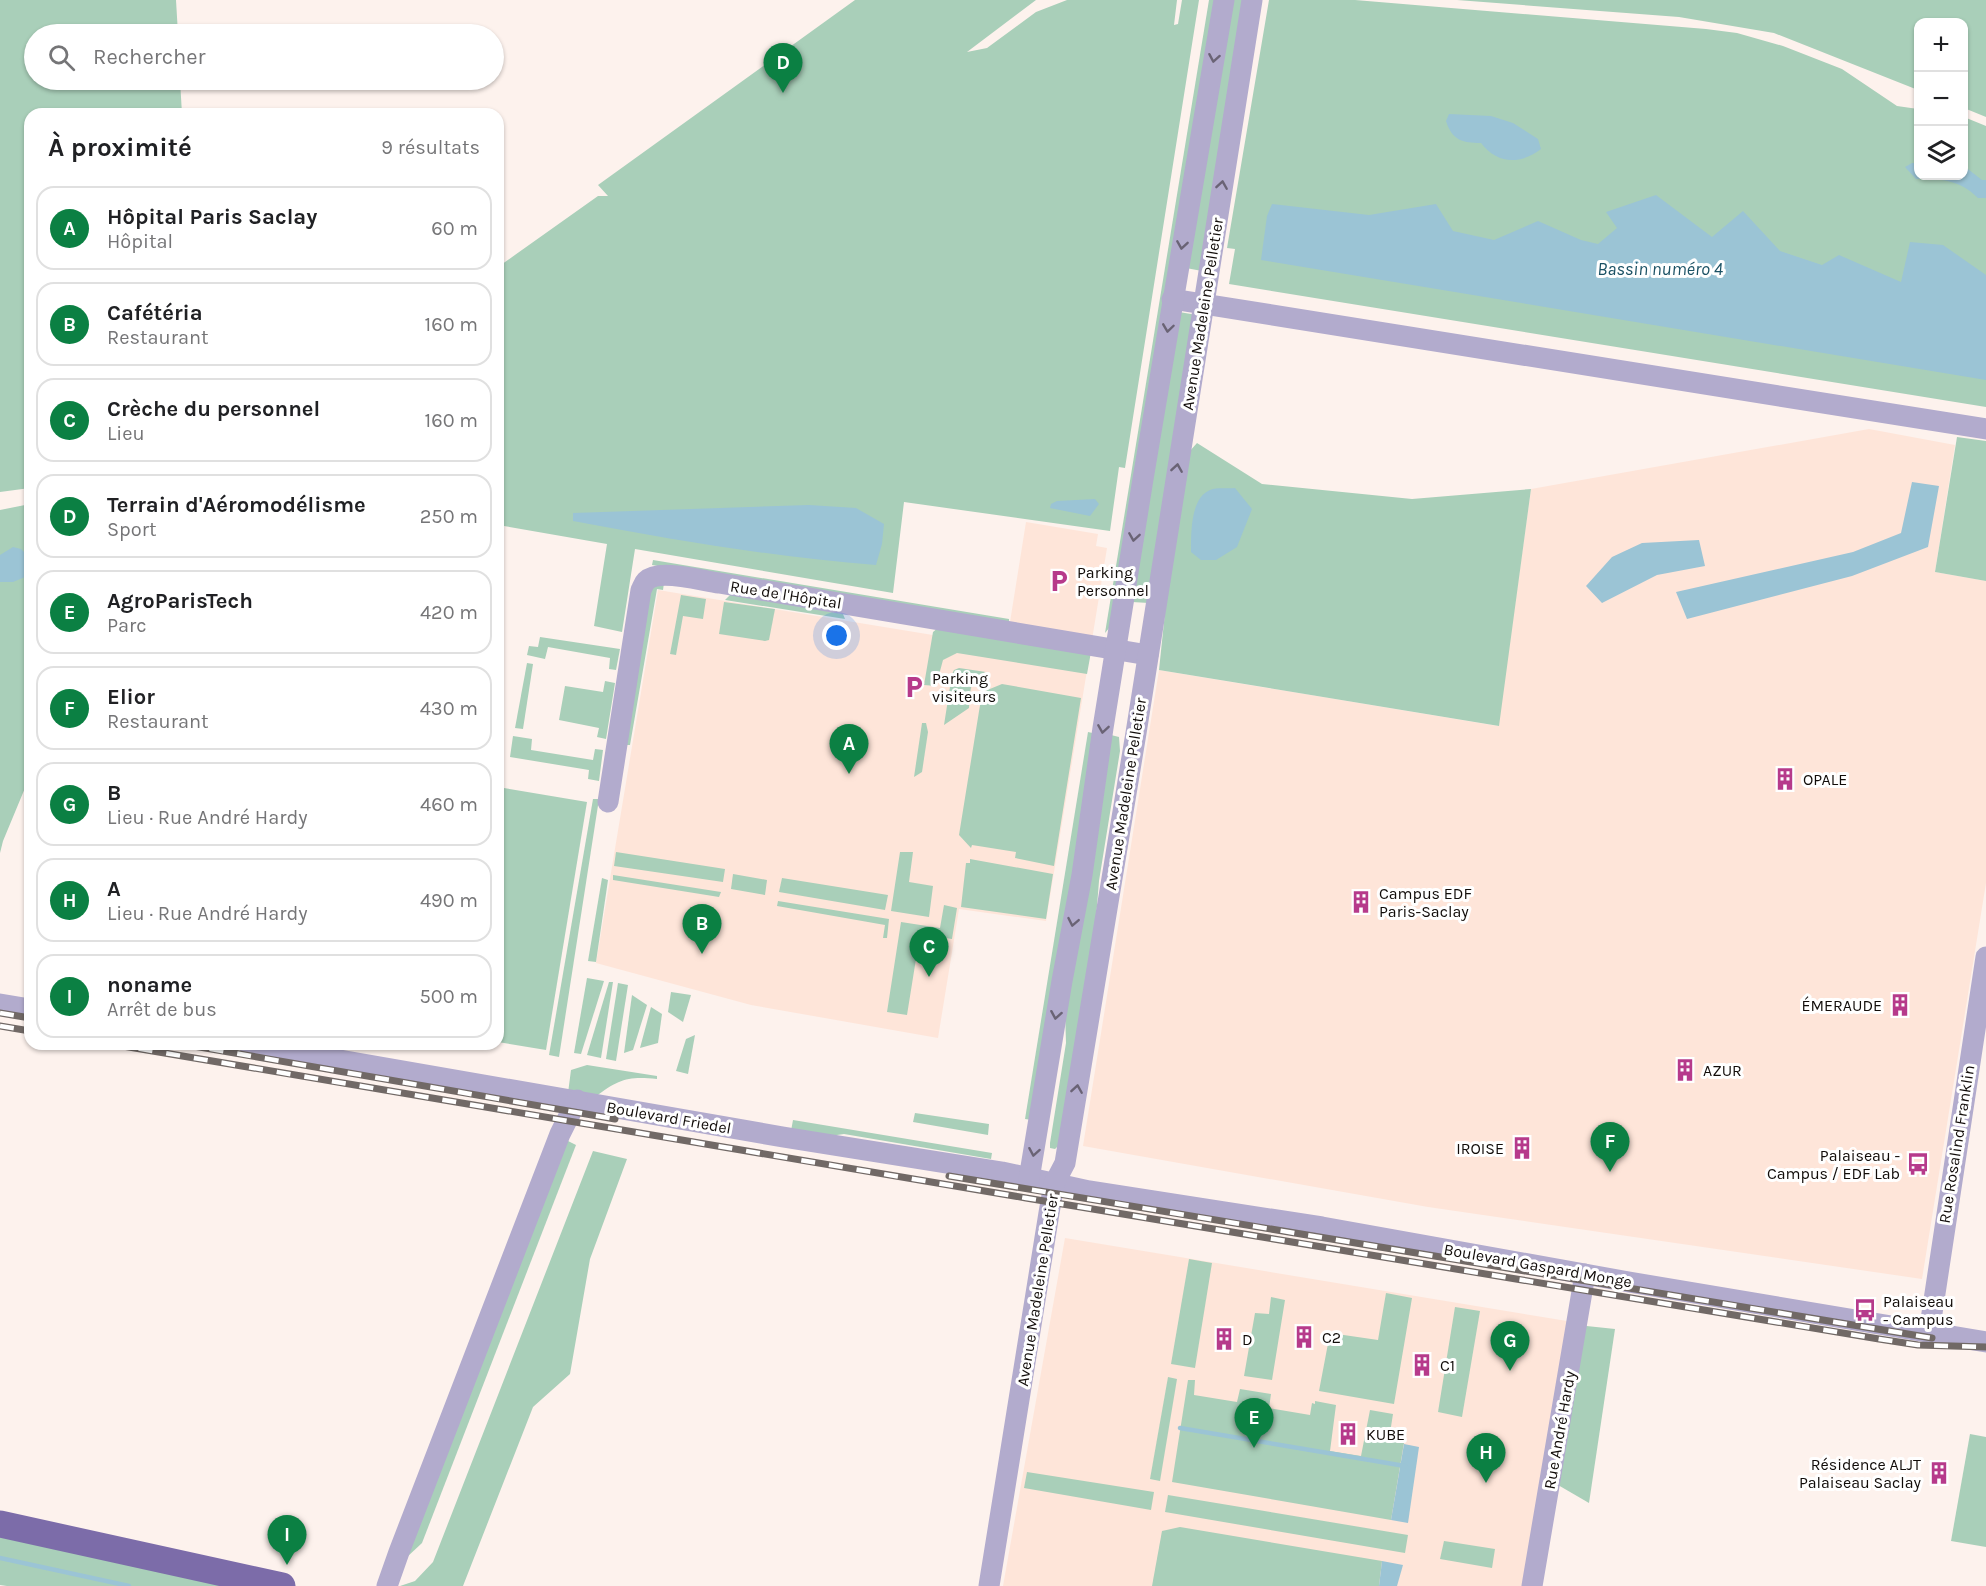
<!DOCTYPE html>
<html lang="fr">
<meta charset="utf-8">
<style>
:root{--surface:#fff;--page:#f2f2f2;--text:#202124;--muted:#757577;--line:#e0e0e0;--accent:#0b8043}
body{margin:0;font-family:Karla,sans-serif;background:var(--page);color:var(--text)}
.controls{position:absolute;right:18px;top:18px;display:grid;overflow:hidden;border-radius:12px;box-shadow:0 2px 4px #0004}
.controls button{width:54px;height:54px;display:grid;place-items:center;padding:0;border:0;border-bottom:2px solid var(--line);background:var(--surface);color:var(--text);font:30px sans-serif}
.you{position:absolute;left:837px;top:636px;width:21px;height:21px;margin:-15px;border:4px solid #fff;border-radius:50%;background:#1a73e8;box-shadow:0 0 0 9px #1a73e833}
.badge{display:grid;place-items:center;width:39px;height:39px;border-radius:50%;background:var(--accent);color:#fff;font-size:20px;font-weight:700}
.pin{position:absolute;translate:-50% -50px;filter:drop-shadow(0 2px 3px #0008)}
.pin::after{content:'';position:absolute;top:32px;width:21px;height:18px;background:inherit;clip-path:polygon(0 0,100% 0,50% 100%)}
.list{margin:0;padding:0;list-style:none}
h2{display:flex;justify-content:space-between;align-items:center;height:78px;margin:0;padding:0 24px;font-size:26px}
h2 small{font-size:20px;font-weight:400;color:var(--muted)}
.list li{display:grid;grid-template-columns:39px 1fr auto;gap:18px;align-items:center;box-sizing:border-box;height:84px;margin:0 12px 12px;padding:0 12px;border:2px solid var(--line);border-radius:18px}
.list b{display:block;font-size:22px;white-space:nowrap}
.list p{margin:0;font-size:20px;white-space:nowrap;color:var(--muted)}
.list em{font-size:20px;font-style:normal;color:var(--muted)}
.icon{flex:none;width:33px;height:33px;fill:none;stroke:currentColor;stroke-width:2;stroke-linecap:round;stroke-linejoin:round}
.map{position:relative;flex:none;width:1986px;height:1586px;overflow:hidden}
.search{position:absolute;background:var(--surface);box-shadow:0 2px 4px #0004;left:24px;top:24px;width:480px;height:66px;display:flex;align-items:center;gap:15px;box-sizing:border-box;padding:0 21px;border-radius:33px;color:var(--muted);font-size:22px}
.panel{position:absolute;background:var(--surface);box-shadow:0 2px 4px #0004;left:24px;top:108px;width:480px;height:942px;border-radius:18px}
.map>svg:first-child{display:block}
.built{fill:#fee5d9}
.green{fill:#a9cfb9}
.water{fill:#9bc4d5}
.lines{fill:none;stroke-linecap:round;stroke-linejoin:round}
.stream{stroke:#9bc4d5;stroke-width:4.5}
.minor{stroke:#b2abcd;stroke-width:21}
.major{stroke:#7c6ca9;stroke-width:27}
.rail-casing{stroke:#716966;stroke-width:7}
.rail{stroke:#fff;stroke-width:4.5;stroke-dasharray:14;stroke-linecap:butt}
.oneway{stroke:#6a6375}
.labels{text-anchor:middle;stroke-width:6;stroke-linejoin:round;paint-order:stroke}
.street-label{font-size:16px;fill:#110c09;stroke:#fff}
.poi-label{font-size:16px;fill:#110c09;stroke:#fff;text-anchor:start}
.water-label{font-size:18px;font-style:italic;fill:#1a5164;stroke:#fff}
</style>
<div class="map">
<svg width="1986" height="1586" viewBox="0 0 1986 1586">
<rect width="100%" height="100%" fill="#fdf2ed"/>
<g class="built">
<path d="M1869 429 1955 445 1935 572 1986 581V883L1922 1279 1428 1207 1083 1146 1159 670 1498 726 1531 489Z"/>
<path d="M1026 522 1098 534 1096 546 1107 548 1046 921 959 909 938 1038 751 1005 596 963 658 590 1006 647Z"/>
<path d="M1065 1238 1567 1321 1523 1586H1003Z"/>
</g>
<g class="green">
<path d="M0 0H176L178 34H34V80H180L182 114H30V488L0 492Z"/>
<path d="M855 0H1036L967 52 987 48 1036 12 1067 0H1177L1174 25 1178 24 1182 0H1199L1125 468 1119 467 1110 531 904 502 893 593 635 549 622 632 594 626 607 544 498 525V267L598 196H608L598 185Z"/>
<path d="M1209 0H1216L1115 621 1105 633Z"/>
<path d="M1230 0H1247L1202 271 1186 268Z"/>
<path d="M1269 0H1355L1706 29 1737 33 1783 46 1842 69 1897 106 1918 109V176H1964V117L1986 126V407L1229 284 1235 249 1227 248Z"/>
<path d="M1457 0H1986V117L1964 108V22H1918V90L1774 33 1679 17Z"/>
<path d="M1179 312 1197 315 1149 603 1132 602Z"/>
<path d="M1957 437 1986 441V581L1935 572Z"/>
<path d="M1197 443 1262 484 1412 499 1531 489 1499 726 1159 670 1169 574 1189 452Z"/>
<path d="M30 504V776L3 841 0 853V510Z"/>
<path d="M653 560 1009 619V623L652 565Z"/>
<path d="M664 583 663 590 657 589 630 745H623L650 588Z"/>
<path d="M732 593 843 614 845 619 725 600Z"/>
<path d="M681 595 706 599 703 619 683 616 676 655 670 654Z"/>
<path d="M724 602 775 609 769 640 765 641 719 634Z"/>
<path d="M939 627 1091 652 1087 674 957 653 943 660 936 686 924 685 933 632Z"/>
<path d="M540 637 620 649 616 670 609 669 610 658 548 647 545 659 527 655 529 646 538 647Z"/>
<path d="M527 663 533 664 523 729 515 728Z"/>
<path d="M959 668 986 672C968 679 971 691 969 708L944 725 952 674 954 670Z"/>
<path d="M605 681 615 683 606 739 597 737 599 728 559 720 565 686 603 692Z"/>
<path d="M1002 684 1081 698 1054 866 1015 858 1016 852 972 845 971 848 959 835 981 699 985 691Z"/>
<path d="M922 723H926L928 732 922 772 914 777Z"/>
<path d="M1088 732 1097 734 1032 1120 1025 1119Z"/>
<path d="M1111 735 1119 737 1120 751 1099 881 1095 931 1061 1143 1055 1149 1050 1148V1143L1066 1043 1065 1009Z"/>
<path d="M513 736 532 739 531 750 593 760 595 749 603 750 599 781 588 779 589 770 510 757Z"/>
<path d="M498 787 587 802 546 1050 498 1042Z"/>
<path d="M593 799H599L559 1057 549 1055Z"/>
<path d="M616 852 725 869 723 882 614 866Z"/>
<path d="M900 852H913L909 882 933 886 929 917 891 911Z"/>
<path d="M970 859 1053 874 1046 919 961 907 966 863H970Z"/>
<path d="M733 874 767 880 765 895 731 889Z"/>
<path d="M613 875 721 892 719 897 613 880Z"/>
<path d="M602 878 608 880 596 962 588 961Z"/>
<path d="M782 878 888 895 885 910 779 892Z"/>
<path d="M778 901 889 919 887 938H883L885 925 777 906Z"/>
<path d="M944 905 957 908 952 939 920 934 907 1015 887 1012 901 922 940 928Z"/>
<path d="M587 978 604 981 581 1054 574 1053Z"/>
<path d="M609 982H613L601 1058 587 1055Z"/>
<path d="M618 983 628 985 616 1061 606 1059Z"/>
<path d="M671 992 691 995 683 1022 668 1012Z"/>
<path d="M632 995 647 1005 633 1050 624 1053Z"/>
<path d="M651 1007 662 1014 658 1043 640 1048Z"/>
<path d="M695 1035 688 1074 676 1071 686 1039Z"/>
<path d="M587 1065 657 1076V1079C628 1076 619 1079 595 1097L568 1093 571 1070Z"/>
<path d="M915 1113 989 1124 988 1135 913 1122Z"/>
<path d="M793 1120 992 1153 991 1159 844 1134 830 1136 791 1131Z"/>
<path d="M566 1140 576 1145 422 1543 406 1558Z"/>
<path d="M593 1151 627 1159 590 1259 570 1374 533 1407 463 1586H400L415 1581 433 1562Z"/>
<path d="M1189 1259 1212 1263 1195 1368 1171 1364Z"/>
<path d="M1386 1293 1412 1298 1394 1404 1319 1391 1330 1333 1378 1340Z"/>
<path d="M1271 1297 1285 1300 1272 1380 1244 1376 1255 1313 1269 1314Z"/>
<path d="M1455 1307 1480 1311 1462 1417 1438 1412Z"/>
<path d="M1577 1325 1615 1329 1589 1503 1558 1485Z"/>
<path d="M1168 1377 1177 1379 1160 1481 1150 1479Z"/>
<path d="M1188 1380H1195L1194 1395 1237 1402 1240 1389 1271 1394 1269 1408 1310 1415 1312 1403 1315 1404V1401L1336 1405 1330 1451 1361 1456 1370 1410 1393 1414 1390 1433 1404 1443 1391 1520 1172 1482Z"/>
<path d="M1970 1434 1986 1437V1547L1951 1541Z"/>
<path d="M1027 1472 1154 1492 1151 1510 1024 1488Z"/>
<path d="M1168 1495 1408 1535 1405 1553 1165 1512Z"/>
<path d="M1180 1527 1382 1561 1379 1586H1152L1162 1531Z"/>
<path d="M0 1535 238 1586H7L0 1585Z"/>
<path d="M1444 1541 1495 1549 1492 1568 1440 1559Z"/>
</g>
<g class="water">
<path d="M1449 114 1491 116 1513 123 1538 139 1541 149C1520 165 1497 164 1481 143 1462 143 1452 140 1446 121Z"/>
<path d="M1912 163H1918V176H1964V166L1982 180H1986V198H1978C1959 179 1941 179 1916 179L1905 167Z"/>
<path d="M1656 195 1712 237 1743 211 1780 251 1822 265 1839 255 1901 282 1910 242 1943 245 1986 275V380L1261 260 1267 216 1272 204 1369 215 1436 204 1453 231 1494 240 1538 221 1581 240 1598 244 1617 228 1606 212Z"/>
<path d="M1912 482 1939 486 1928 547 1852 576 1687 619 1676 592 1853 552 1901 533Z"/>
<path d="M1235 488 1252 509 1237 547 1216 560H1201L1191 552C1191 535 1190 498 1210 490 1217 487 1228 489 1235 488Z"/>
<path d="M1095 499 1099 504 1090 516 1050 508 1051 504 1057 501Z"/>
<path d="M809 505 856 508 884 524 882 544 876 565C774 557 673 540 573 521V513Z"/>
<path d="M1699 540 1705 566 1657 575 1602 603 1586 586 1612 557 1642 543Z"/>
<path d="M13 547 21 549 27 555 25 577 13 582H0V555Z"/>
<path d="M1404 1444 1419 1447 1408 1523 1391 1520Z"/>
<path d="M1382 1561 1403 1565 1397 1586H1379Z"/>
</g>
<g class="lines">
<g class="stream">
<path d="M1180 1428 1405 1466"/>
<path d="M0 1558 129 1586"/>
</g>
<g class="minor">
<path d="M1172 299 1986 429"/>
<path d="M608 802 641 590C643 587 643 584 646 581 659 568 702 581 719 583L1148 655"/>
<path d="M0 1004 30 1009"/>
<path d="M248 1044 783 1137 1002 1172 1089 1191 1322 1227 1629 1282 1986 1342"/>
<path d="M1029 1179 1062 981 1082 875 1103 728 1143 479 1224 0"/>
<path d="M1929 1333 1986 957"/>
<path d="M387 1586 399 1552 560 1134 577 1100"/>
<path d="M989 1586 1049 1213 1054 1184 1065 1163 1136 733 1252 0"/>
<path d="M1532 1586 1585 1274"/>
</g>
<path class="major" d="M0 1524 282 1586"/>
<g class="rail-casing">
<g id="rail">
<path d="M0 1013 30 1018"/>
<path d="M0 1026 30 1031"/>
<path d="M111 1044 1026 1198 1879 1339 1918 1345 1986 1347"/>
<path d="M182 1044 615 1119"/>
<path d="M949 1176 1932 1338"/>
</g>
</g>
<use href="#rail" class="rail"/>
</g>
<defs><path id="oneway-chevron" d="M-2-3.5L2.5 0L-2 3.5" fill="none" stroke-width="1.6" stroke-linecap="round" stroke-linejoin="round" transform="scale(1.5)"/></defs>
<g class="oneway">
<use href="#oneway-chevron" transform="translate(1214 58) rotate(100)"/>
<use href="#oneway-chevron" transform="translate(1222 185) rotate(-81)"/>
<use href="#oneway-chevron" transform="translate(1182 245) rotate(99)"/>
<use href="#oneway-chevron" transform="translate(1168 328) rotate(98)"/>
<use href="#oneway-chevron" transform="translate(1177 468) rotate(-81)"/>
<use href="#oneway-chevron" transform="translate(1134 537) rotate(99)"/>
<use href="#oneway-chevron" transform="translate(1103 729) rotate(99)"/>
<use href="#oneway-chevron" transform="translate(1073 922) rotate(101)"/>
<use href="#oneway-chevron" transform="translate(1056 1015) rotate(100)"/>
<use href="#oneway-chevron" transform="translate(1077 1089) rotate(-81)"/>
<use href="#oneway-chevron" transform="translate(1034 1152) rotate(100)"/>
</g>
<defs>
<g id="parking-bare" transform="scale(1.8)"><path d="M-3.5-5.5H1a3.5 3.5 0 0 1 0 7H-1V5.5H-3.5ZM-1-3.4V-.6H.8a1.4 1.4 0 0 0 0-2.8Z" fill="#b63a8b" stroke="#fff" stroke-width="2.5" paint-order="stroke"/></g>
<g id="building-bare" transform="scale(1.8)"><path d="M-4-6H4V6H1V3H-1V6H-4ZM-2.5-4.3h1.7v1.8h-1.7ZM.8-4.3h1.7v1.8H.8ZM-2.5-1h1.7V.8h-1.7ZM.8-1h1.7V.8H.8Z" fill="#b63a8b" stroke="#fff" stroke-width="2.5" paint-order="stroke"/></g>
<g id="bus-bare" transform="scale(1.8)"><path d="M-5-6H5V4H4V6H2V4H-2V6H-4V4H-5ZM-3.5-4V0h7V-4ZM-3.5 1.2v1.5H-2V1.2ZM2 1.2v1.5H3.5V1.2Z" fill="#b63a8b" stroke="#fff" stroke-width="2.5" paint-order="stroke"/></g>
</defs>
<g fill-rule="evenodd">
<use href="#parking-bare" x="1059" y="581"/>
<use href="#parking-bare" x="914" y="687"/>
<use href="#building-bare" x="1785" y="779"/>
<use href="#building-bare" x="1361" y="902"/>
<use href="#building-bare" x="1900" y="1005"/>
<use href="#building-bare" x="1685" y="1070"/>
<use href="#building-bare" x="1522" y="1148"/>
<use href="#bus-bare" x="1918" y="1164"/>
<use href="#bus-bare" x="1865" y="1310"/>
<use href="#building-bare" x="1304" y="1337"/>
<use href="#building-bare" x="1224" y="1339"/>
<use href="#building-bare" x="1422" y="1365"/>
<use href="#building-bare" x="1348" y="1434"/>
<use href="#building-bare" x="1939" y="1473"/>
</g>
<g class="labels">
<g class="street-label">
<text transform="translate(1202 314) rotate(-81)" y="6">Avenue Madeleine Pelletier</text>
<text transform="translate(786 594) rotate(9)" y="6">Rue de l'Hôpital</text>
<text transform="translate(1125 794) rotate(-81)" y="6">Avenue Madeleine Pelletier</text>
<text transform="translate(669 1117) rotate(10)" y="6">Boulevard Friedel</text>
<text transform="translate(1956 1144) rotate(-81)" y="6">Rue Rosalind Franklin</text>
<text transform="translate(1538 1265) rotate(10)" y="6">Boulevard Gaspard Monge</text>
<text transform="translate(1037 1290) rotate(-81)" y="6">Avenue Madeleine Pelletier</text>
<text transform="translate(1559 1430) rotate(-80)" y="6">Rue André Hardy</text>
</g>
<g class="poi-label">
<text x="1077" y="578">Parking<tspan x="1077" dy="18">Personnel</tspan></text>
<text x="932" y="684">Parking<tspan x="932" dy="18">visiteurs</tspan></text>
<text x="1803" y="785">OPALE</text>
<text x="1379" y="899">Campus EDF<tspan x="1379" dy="18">Paris-Saclay</tspan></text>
<text x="1882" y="1011" text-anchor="end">ÉMERAUDE</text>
<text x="1703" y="1076">AZUR</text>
<text x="1504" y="1154" text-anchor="end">IROISE</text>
<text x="1900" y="1161" text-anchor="end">Palaiseau -<tspan x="1900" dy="18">Campus / EDF Lab</tspan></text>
<text x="1883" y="1307">Palaiseau<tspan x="1883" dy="18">- Campus</tspan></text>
<text x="1322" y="1343">C2</text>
<text x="1242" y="1345">D</text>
<text x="1440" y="1371">C1</text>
<text x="1366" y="1440">KUBE</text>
<text x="1921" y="1470" text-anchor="end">Résidence ALJT<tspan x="1921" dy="18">Palaiseau Saclay</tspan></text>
</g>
<g class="water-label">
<text x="1660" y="275">Bassin numéro 4</text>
</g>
</g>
</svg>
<div class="controls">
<button>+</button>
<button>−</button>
<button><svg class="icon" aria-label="layers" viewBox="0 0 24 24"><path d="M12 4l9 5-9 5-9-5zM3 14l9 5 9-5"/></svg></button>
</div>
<div class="you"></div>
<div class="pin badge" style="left:849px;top:774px">A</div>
<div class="pin badge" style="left:702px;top:954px">B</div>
<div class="pin badge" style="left:929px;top:977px">C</div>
<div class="pin badge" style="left:783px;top:93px">D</div>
<div class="pin badge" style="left:1254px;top:1448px">E</div>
<div class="pin badge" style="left:1610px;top:1172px">F</div>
<div class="pin badge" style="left:1510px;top:1371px">G</div>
<div class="pin badge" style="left:1486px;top:1483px">H</div>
<div class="pin badge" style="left:287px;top:1565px">I</div>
<div class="search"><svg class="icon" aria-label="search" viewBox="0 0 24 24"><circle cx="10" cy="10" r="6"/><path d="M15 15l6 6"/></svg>Rechercher</div>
<section class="panel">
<h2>À proximité<small>9 résultats</small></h2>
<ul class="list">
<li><span class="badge">A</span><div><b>Hôpital Paris Saclay</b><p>Hôpital</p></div><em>60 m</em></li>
<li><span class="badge">B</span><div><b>Cafétéria</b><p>Restaurant</p></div><em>160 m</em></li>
<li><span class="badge">C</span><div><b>Crèche du personnel</b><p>Lieu</p></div><em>160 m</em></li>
<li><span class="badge">D</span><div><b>Terrain d'Aéromodélisme</b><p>Sport</p></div><em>250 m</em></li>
<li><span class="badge">E</span><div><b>AgroParisTech</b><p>Parc</p></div><em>420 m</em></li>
<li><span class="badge">F</span><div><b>Elior</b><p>Restaurant</p></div><em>430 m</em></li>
<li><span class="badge">G</span><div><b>B</b><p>Lieu · Rue André Hardy</p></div><em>460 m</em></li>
<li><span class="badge">H</span><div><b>A</b><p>Lieu · Rue André Hardy</p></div><em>490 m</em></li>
<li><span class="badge">I</span><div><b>noname</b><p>Arrêt de bus</p></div><em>500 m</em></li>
</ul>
</section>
</div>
